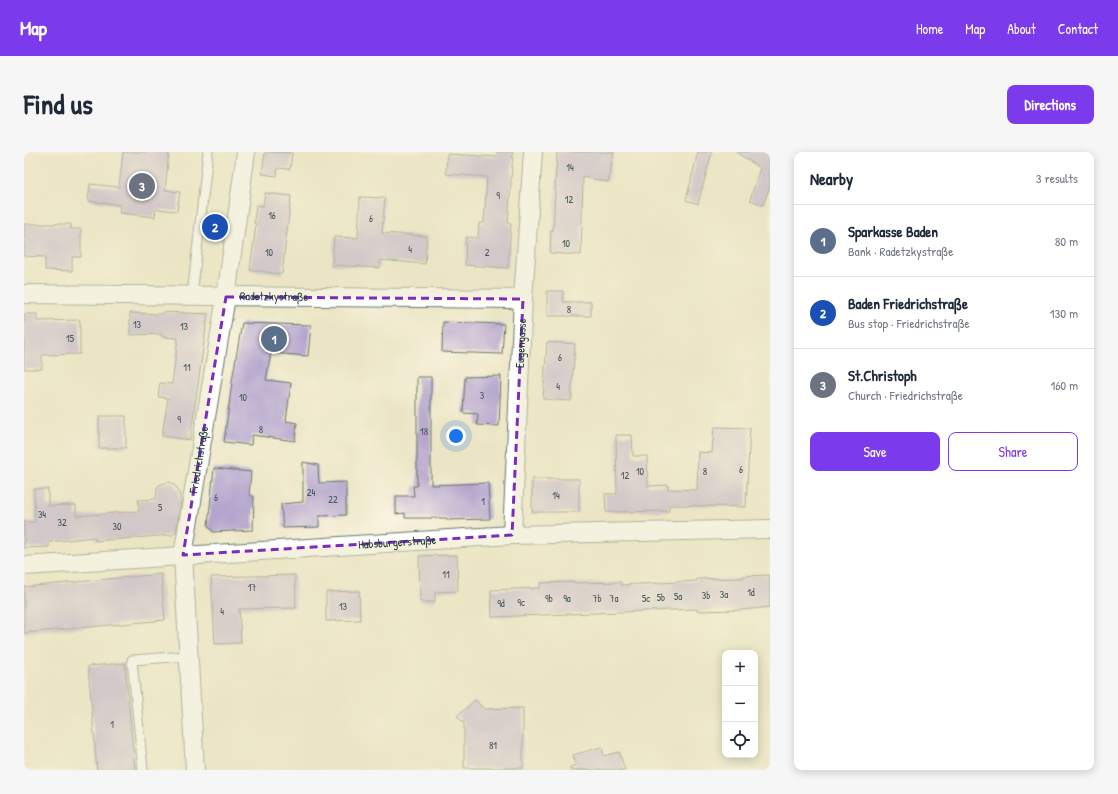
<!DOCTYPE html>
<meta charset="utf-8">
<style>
:root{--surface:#fff;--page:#f6f6f7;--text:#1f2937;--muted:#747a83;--line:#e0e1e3;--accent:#7c3aed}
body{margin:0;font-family:"Patrick Hand",sans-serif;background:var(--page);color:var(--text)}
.controls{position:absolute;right:12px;bottom:12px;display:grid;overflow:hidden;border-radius:8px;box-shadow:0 2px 10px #0003}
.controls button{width:36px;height:36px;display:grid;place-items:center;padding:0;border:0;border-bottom:1px solid var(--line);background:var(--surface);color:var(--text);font:20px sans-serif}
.you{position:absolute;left:432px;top:284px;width:14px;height:14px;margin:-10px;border:3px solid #fff;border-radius:50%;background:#1a73e8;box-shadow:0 0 0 6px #1a73e833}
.badge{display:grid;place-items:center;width:26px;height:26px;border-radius:50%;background:var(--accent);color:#fff;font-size:13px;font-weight:700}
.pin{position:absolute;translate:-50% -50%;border:2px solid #fff;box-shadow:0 1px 4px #0006}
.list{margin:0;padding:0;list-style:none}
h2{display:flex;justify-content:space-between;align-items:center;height:52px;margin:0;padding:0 16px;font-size:17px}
h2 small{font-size:13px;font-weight:400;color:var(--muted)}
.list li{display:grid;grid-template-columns:26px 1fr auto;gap:12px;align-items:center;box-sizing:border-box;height:72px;padding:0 16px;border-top:1px solid var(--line)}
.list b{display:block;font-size:15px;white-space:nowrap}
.list p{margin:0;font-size:13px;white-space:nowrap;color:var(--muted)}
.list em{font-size:13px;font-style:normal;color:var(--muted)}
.actions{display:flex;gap:8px;padding:12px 16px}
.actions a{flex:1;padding:9px 0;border:1px solid var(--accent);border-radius:8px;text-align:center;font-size:14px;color:var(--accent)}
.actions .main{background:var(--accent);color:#fff}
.icon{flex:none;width:22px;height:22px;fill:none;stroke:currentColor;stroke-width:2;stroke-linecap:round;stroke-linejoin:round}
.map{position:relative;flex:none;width:746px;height:618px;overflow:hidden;border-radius:8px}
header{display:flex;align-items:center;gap:24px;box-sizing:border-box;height:56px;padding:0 20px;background:var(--accent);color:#fff}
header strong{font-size:19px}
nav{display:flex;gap:22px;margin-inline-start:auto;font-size:14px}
.intro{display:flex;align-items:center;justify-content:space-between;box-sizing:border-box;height:96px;padding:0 24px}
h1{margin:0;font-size:28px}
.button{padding:10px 18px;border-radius:8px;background:var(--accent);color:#fff;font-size:14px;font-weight:700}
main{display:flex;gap:24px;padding:0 24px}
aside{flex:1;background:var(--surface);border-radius:8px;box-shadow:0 2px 10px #0003}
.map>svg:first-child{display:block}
.building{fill:#b4a4ce}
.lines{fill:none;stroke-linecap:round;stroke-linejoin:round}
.lane-casing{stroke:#667867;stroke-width:11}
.street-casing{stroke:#667867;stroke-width:20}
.lane{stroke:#fff;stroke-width:9}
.street{stroke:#fff;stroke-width:18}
.marked{fill:none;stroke:#7b2cbf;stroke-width:3;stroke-dasharray:8 5;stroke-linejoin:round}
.labels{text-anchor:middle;stroke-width:4;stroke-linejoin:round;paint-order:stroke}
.number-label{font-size:10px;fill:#44575a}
.street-label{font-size:12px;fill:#1f3d34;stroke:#fcf5e5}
</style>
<header>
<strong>Map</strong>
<nav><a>Home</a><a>Map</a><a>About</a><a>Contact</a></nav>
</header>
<div class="intro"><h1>Find us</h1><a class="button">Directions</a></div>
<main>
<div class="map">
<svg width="746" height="618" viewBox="0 0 746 618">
<rect width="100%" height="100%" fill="#fcf5e5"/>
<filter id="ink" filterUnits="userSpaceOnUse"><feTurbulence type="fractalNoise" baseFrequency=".025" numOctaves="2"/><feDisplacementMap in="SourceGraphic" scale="8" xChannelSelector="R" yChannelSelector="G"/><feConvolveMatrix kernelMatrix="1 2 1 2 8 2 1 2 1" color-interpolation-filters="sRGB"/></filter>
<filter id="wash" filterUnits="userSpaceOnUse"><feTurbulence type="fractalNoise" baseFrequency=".012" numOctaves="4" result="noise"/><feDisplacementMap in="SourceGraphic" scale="16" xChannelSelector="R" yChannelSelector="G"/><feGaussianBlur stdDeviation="0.9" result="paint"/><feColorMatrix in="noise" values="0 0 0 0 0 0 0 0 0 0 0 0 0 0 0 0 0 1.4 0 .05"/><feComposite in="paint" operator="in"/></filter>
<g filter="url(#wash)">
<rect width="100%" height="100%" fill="#ebe5c5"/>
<g id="blocks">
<g class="building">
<path d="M99 0H145L141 38 156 40 153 59 132 57 131 65 95 61 96 53 64 49 66 32 95 35Z"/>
<path d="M241 0 268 1 266 17 254 16 253 24 238 22Z"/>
<path d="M473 0H489L484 72H487L484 116 441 113 442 85 454 86 455 71H460L463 25 422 22 423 2 472 5Z"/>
<path d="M533 0H590L584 30 559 25 557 103 526 101 527 78 529 79Z"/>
<path d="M674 0H688L674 52 662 48Z"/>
<path d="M712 0H746V34L739 53 726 48 736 16Z"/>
<path d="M241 41 267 44 258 122 226 118 232 72 230 71 232 53 239 54Z"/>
<path d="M336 45 361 46 358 81 403 84 401 112 356 108V116L308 113 310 85 334 86Z"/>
<path d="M0 72H47V77H57V105H48V119L21 118V105L0 104Z"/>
<path d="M523 139H539V150H567V164H523Z"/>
<path d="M138 160 184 162 166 288 138 284 144 246 134 245 136 231 148 232 154 186 138 185V182L106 183V161L138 162Z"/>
<path d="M0 162H13V169L56 168V202L18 203V217H0Z"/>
<path d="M419 170 480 172 478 202 418 200Z"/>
<path d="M218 171 287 173 284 204 247 201 242 228 267 231 262 269 273 271 271 289 228 283 227 293 200 290 209 223Z"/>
<path d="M523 190 551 192 547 249 519 247Z"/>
<path d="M477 224 475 274 453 273 454 262 439 261 441 225Z"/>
<path d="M393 225H407V333L464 331 466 367 423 368V366H381V361L372 362V344H390L389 334H393Z"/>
<rect x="75" y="264" width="27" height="32"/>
<path d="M690 275 726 276 722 355 645 353V359L582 360 581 342H593L592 283H608L609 304H623L624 334 644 333V337L673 338 674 300 688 301Z"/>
<path d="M279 310 294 313 295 331 322 330V363L295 364V375L259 376 257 352 279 350Z"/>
<path d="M190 316 227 320 225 342 230 345 229 378 189 380 184 374Z"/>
<rect x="508" y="327" width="47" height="33"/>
<path d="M144 330 148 331 154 337 157 349 152 380 148 383 71 389V385L25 390V395L0 396V370H11L10 337H24V354L52 353V364L115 359 114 348 132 347 133 336 135 333Z"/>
<path d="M433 403 434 439 411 440V450H396L395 404Z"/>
<path d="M137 422 141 468 0 481V435Z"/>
<path d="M271 423 272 456 215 457 217 491 191 492 187 425Z"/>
<path d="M746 423V455L717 458 673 459V457L468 465 467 438 516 436V431L551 430V431L597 430V433L673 429V427L719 426V424Z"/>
<path d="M335 439 336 468 302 469V440Z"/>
<path d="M101 511 111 618H73L64 514Z"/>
<path d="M451 548 460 557 499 556V616H440V571L433 564Z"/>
<path d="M578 595 580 604 595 600 601 618H546V615L552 613 549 603Z"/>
</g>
</g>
</g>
<g filter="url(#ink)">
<use href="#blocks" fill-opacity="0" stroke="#667867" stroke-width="1"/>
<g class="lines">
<g class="lane-casing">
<g id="lane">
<path d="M168 144 184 0"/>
<path d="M119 618 108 508 164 504"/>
</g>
</g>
<g class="street-casing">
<g id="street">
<path id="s1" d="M0 142 499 147"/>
<path id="s2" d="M488 383 499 147 509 0"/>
<path id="s3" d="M0 414 488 383 746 377"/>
<path id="s4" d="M171 618 159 403 202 145 222 0"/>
</g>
</g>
<use href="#lane" class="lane"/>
<use href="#street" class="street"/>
</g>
</g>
<path d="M0 0H746V618H0ZM202 145 499 147 488 383 159 403Z" fill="#ebe5c5" fill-opacity=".55" fill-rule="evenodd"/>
<path class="marked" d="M202 145 499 147 488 383 159 403Z"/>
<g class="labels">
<g class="number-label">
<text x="546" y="19">14</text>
<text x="474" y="47">9</text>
<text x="545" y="51">12</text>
<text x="248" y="67">16</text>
<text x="347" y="70">6</text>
<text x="542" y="95">10</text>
<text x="386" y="101">4</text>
<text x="245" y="104">10</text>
<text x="463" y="104">2</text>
<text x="545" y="161">8</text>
<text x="113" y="176">13</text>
<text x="160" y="178">13</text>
<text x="46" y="190">15</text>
<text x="536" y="209">6</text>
<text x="163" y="219">11</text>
<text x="534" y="238">4</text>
<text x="458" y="247">3</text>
<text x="219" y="249">10</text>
<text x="155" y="271">9</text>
<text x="237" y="281">8</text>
<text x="400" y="283">18</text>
<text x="717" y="321">6</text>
<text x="616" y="323">10</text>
<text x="681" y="323">8</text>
<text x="601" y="327">12</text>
<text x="287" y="344">24</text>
<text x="532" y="347">14</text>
<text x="192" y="349">6</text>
<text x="309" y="351">22</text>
<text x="459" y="353">1</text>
<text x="136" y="359">5</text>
<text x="18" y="366">34</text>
<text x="38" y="374">32</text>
<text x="93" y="378">30</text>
<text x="422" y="426">11</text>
<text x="228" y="439">17</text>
<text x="727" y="444">1d</text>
<text x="700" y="446">3a</text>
<text x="682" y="447">3b</text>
<text x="654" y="448">5a</text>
<text x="637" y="449">5b</text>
<text x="525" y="450">9b</text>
<text x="543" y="450">9a</text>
<text x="573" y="450">7b</text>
<text x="590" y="450">7a</text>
<text x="622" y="450">5c</text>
<text x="497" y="454">9c</text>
<text x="477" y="455">9d</text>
<text x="319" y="458">13</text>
<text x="198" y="463">4</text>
<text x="88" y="576">1</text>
<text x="469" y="597">81</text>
</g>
<g class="street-label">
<text dy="4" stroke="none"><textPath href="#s1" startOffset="250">Radetzkystraße</textPath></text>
<text dy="4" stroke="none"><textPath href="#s2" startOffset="192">Eugengasse</textPath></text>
<text dy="4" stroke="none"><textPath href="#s4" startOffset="312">Friedrichstraße</textPath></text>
<text dy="4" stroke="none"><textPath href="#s3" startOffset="374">Habsburgerstraße</textPath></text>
</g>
</g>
</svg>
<div class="controls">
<button>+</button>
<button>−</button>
<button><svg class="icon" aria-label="locate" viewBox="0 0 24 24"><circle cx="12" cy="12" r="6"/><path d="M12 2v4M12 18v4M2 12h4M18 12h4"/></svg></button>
</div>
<div class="you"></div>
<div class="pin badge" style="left:250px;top:187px;background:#5c6f8a">1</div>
<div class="pin badge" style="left:191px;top:75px;background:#1a4fb4">2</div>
<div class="pin badge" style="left:118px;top:34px;background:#6b7280">3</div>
</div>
<aside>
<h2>Nearby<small>3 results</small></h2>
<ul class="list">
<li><span class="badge" style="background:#5c6f8a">1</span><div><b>Sparkasse Baden</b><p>Bank · Radetzkystraße</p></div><em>80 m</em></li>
<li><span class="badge" style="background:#1a4fb4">2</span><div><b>Baden Friedrichstraße</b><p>Bus stop · Friedrichstraße</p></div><em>130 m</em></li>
<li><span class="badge" style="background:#6b7280">3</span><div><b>St.Christoph</b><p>Church · Friedrichstraße</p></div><em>160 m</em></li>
</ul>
<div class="actions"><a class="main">Save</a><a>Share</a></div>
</aside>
</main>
